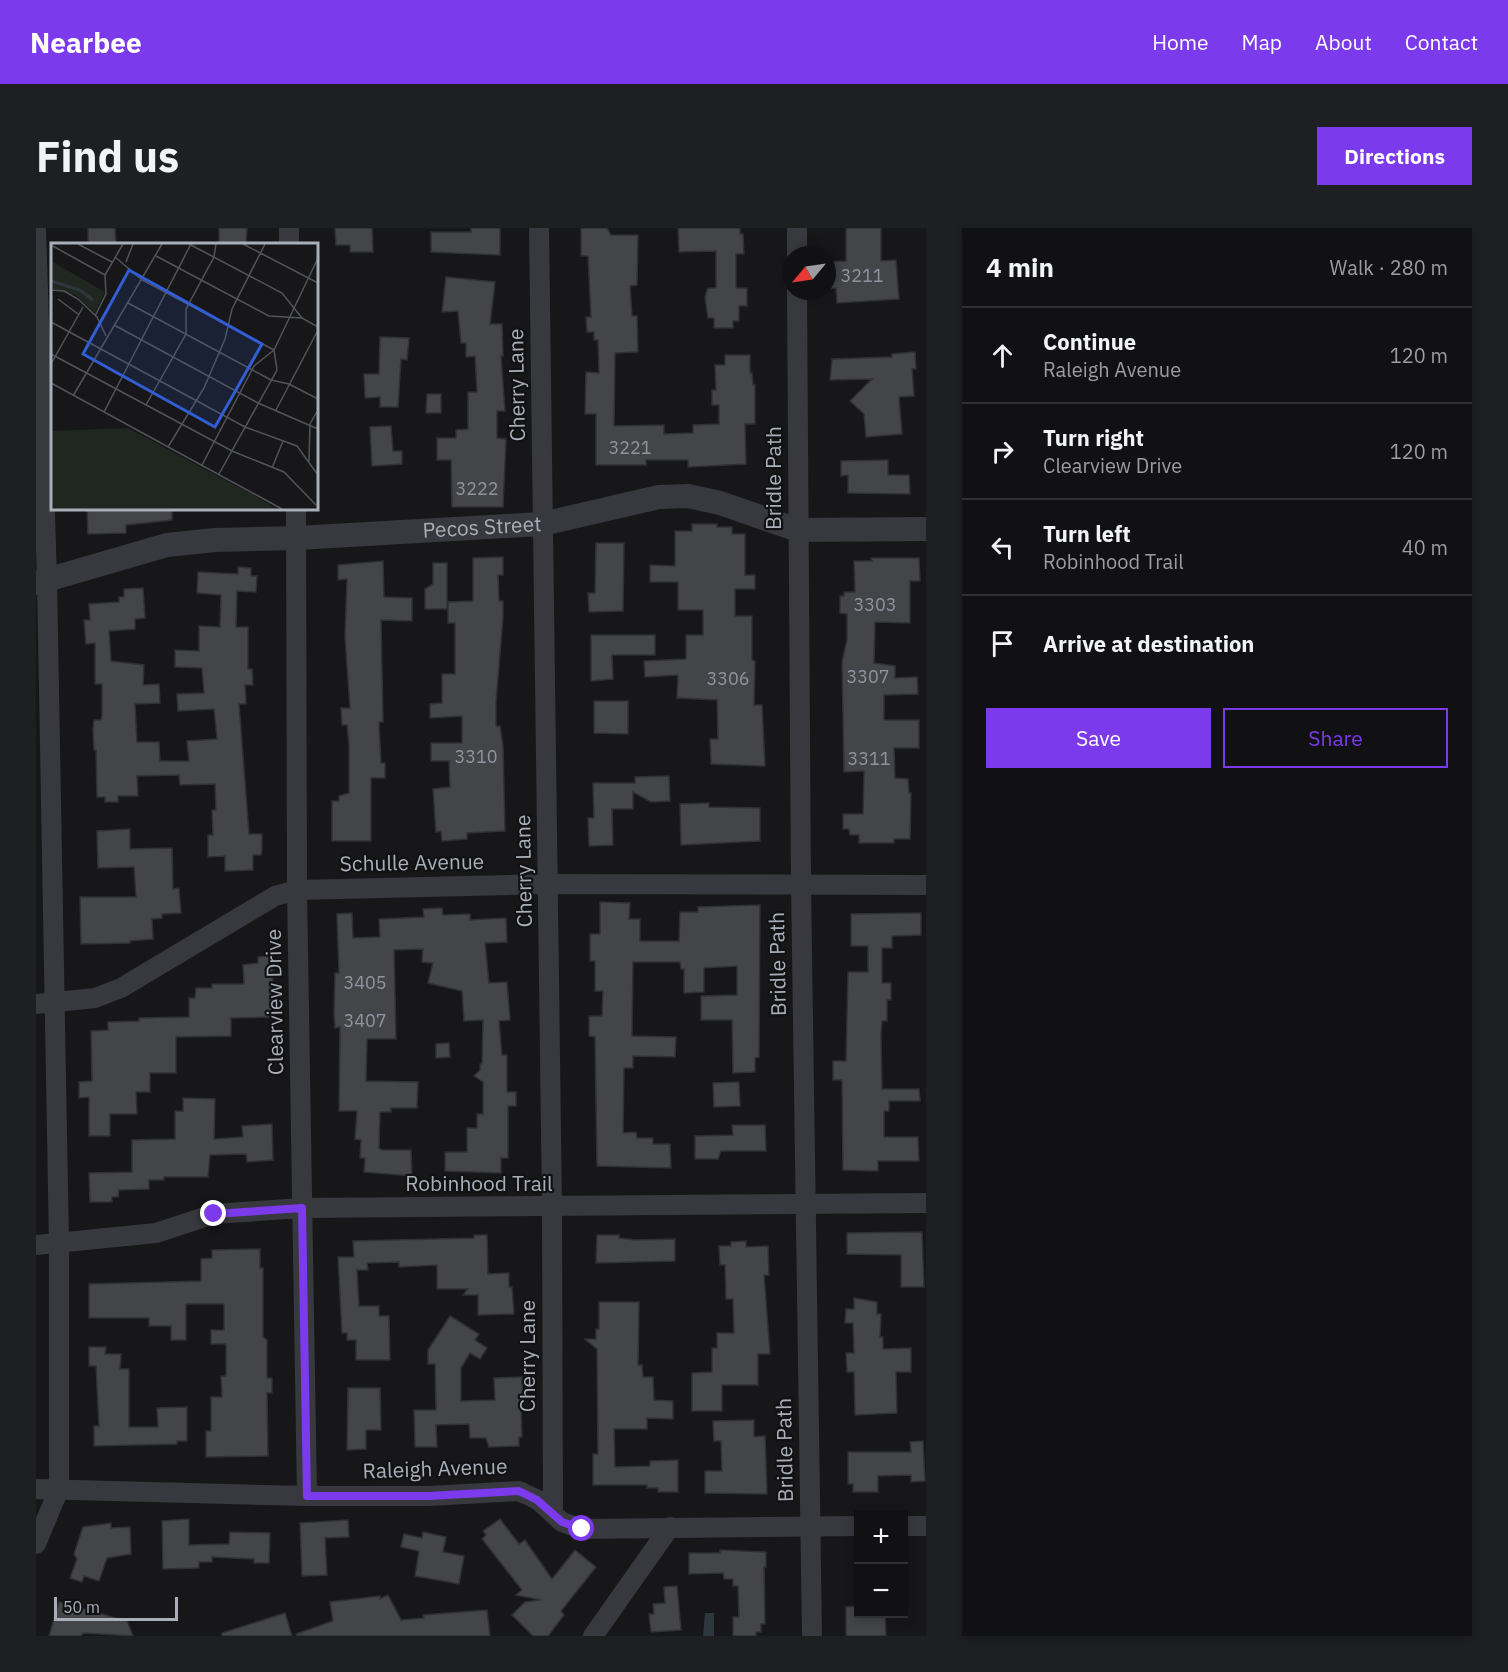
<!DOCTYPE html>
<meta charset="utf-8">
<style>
:root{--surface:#111113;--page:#1e1f21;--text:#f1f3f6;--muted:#9c9da0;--line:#303133;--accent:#7c3aed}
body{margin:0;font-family:"IBM Plex Sans",sans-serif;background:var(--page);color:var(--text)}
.controls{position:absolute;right:18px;bottom:18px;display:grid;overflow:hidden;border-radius:0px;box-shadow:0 3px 9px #0003}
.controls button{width:54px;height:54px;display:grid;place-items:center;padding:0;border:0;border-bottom:2px solid var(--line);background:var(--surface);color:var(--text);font:30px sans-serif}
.compass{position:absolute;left:746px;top:18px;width:54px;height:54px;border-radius:50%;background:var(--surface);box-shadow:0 3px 9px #0003;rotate:241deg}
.scale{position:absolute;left:18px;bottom:15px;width:124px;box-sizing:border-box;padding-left:6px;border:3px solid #a9afb9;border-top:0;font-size:16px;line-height:21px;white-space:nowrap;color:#a9afb9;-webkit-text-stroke:4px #121214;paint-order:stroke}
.stop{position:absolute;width:18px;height:18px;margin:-14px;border:4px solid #7c3aed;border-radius:50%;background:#fff}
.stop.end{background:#7c3aed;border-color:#fff;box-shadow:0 2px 6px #0008}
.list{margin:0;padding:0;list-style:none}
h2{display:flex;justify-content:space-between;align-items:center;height:78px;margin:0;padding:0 24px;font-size:26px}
h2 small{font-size:20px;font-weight:400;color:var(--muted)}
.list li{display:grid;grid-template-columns:39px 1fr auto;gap:18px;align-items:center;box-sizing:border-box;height:96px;padding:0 24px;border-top:2px solid var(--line)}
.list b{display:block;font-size:22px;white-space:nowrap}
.list p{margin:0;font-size:20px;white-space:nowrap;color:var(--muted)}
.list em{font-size:20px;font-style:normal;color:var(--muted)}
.actions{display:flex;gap:12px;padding:18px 24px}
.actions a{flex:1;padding:14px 0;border:2px solid var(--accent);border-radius:0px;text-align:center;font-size:21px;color:var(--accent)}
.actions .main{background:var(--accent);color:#fff}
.icon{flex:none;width:33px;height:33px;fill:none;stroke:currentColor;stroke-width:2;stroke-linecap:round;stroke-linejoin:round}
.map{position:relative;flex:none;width:890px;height:1408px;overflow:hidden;border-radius:0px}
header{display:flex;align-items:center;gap:36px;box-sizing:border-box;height:84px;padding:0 30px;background:var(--accent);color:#fff}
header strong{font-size:28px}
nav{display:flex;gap:33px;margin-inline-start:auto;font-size:21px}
.intro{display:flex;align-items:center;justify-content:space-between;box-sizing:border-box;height:144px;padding:0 36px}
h1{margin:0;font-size:42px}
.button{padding:15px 27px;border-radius:0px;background:var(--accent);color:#fff;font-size:21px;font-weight:700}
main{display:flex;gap:36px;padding:0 36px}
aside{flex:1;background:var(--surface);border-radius:0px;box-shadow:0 3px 9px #0003}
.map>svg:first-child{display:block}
.water{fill:#2d373d}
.building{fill:#434549;stroke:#313135;stroke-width:1.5}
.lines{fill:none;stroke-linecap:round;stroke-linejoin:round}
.minor{stroke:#38393e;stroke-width:20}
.tertiary{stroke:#38393e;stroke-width:24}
.route{stroke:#7c3aed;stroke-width:8}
.labels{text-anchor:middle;stroke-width:4.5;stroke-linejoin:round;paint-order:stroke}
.number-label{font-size:18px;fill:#90949d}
.street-label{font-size:21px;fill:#a9afb9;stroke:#121214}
.inset-river{fill:none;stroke:#2d373d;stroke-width:3}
.inset-road{fill:none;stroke:#515459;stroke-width:1.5}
.view{fill:#325dd3;fill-opacity:0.15;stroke:#325dd3;stroke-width:3}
.inset-edge{fill:none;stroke:#a9afb9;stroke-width:3}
</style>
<header>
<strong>Nearbee</strong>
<nav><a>Home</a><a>Map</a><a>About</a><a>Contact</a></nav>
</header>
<div class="intro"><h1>Find us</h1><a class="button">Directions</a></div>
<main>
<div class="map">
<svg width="890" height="1408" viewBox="0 0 890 1408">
<rect width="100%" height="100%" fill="#171719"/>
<path class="water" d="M669 1385H678V1408H667Z"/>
<g class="building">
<path d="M52 0H79L80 16H52Z"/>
<path d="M183 0H211L210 16H183Z"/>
<path d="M299 0H336L337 24H314V17H300Z"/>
<path d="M435 0H464V27L395 24V4H435Z"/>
<path d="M545 0H571L575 7H602L601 57 594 58 596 88H601L602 124 579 125 578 198 628 197V206L657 205V197L683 196V177H676V162H680L679 137H689V127H714V145H716L717 157H719V196H709L710 236 652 239V232H610V237H560V186H549L550 144 563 145 562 112H558V104H551L550 89H555L552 28H545Z"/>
<path d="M642 0H704V6H707L708 26H700V60H711V78H703V93H697V100H678V90H672L669 69 672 60H680V23L643 24Z"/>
<path d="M810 0H845V33L860 32 863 71 801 75 800 60 791 61V34L810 33Z"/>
<path d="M410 49 459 54 454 96H466L467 128H465L469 183H461V210L470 211 467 279H416L415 232H401V210H420V202L432 201V164H441L439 128 430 129V115H425L422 83 406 84Z"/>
<path d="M344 109 373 110 371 132 365 131 362 179H344V169L329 170 328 146H343Z"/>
<path d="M879 124 880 141H876L878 168 863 169 866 206 830 209 828 186 814 173 836 151 794 152 796 131 856 129V126Z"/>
<path d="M391 166H405V185H390Z"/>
<path d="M355 198 357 223H366V236L336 238 334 199Z"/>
<path d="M852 232V247H873L874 266 812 265V247L805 248V233Z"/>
<path d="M51 280H136V292L90 297V305L52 306Z"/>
<path d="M656 296H681V299H696V306H709V347H719V361H699V388H716V432L719 433 718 477H726L729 538 675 536 674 511H682L681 472 641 470 642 447 609 449 608 433 650 431V407H667V382H642V354H614V337L639 338V303H656Z"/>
<path d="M560 315H588L587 383 553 384 552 365H559Z"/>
<path d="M467 329V347H462L463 373H467V390L460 473V498H464L467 518 469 603 431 605V611L406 613 405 603 400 604 397 561 414 559 413 533H395V515H426V488L394 490V476L406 475V446H419V395H412V374L437 373V330Z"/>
<path d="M835 330H883L884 353H874V395L839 394 838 435 859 438V450L881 449 882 466 848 467V492H883V520H858L859 550 872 551 873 565H875L874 611H858V615H823V607H814L813 601H807V586H827L828 543 808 544 806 434 811 412V386L804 385V368H808V364H819L818 333H836Z"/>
<path d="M347 333 348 369 376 370V393L345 392 347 494H343L345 535H349V550H335V613H296V573H303V568L313 565V516L311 497H306L305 480H314L309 409 311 351 302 352V337Z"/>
<path d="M397 335H411V381H389V361L397 356Z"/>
<path d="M202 339 215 340V348H221L220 364 201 363 200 399H212V441H216L217 457H209L210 476H203L213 606H226V622L225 627H217V642L189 643V628L172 629V607H177L176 582H180L179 556 144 557 143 547 101 548 102 568H82V574H69V569H61L60 522H58L57 501 58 492H65L66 488V456H59V415L50 416 48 392H54L53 376 83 374V369H88V361L107 360 109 390 99 391V401L73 403 75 433 108 437 107 457 123 456 124 475 99 476 101 514H123L124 533H153L151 513 181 511 178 481 142 483 141 466 168 465 166 440 139 439V422L163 423V398L184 399 185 367 161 365 162 344 202 346Z"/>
<path d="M555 407H619V427H576L577 451 555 453Z"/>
<path d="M558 473H592V506L558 505Z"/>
<path d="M633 548 634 573 615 574 597 564V581H576L577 617 553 618 552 590H558L557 555H599V549Z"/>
<path d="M673 575V579L724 580V613L645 617 644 576Z"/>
<path d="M94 601V621L136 620 137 661 143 660 145 685 126 686V690L116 691 117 711 94 713V715L45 716 44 669H100L98 639 62 640 61 603Z"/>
<path d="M564 674 594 675 593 691H604V713H643L644 684H662V679L724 677 723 829 719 830V844L697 845 696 792H665V768L701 767V738L668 740V764L648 765V741H645L644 734H597L596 808 640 809 639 829 597 828V840H588L587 905 600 904 601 910H617V916H634L635 940 561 938 559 809 553 808V788H566L567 763H559V733H554V706H564Z"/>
<path d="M406 680 407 687 434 686V692L470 690 471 714 449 715 453 755 471 754 474 792 463 793 466 827H471V864H480V878H472V930H465V945L409 943V924H431V900H441V886H447V854L438 848 444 842V836H446L447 792 428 793 426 763 392 755 397 735 386 734 387 721 358 722 360 811H331L330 853 382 854 381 880H355V884H344L343 920 346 922H375L376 948 328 944 329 930H324L325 912 319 911 321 883H303L304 799 299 800 298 786 299 745H303L301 686 316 685 317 710 344 709 343 691 388 689 387 681Z"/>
<path d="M885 685V707L856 708V720H846V755H855V772H851V793H846L845 806 846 861H883L884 873H853V883H848V909H882L883 933H842V943L807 942 806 852H797V833H810L812 744H832V718H815V686Z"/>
<path d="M236 728 238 789 195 790V808L140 809V845H114V864H100L101 886H74V908H53V869L43 870V854L56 853 55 803 72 802V794L103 793V790L153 789V770H159L160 760H176V756H208L207 737 222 735V729Z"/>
<path d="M413 815 414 829 400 830V816Z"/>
<path d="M703 854 704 878 678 879 677 855Z"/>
<path d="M147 870 179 871 178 911 207 909 206 898 236 896 237 932 211 934 210 926 174 927 172 949H128V952H113V961L83 962 82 969H76V974H54L53 945 96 944V912L139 911V883H147Z"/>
<path d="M696 897H729L730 923H685L682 931H659V908L697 907Z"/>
<path d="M886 1004 888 1059H865V1027L811 1026V1005Z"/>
<path d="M438 1007H451L452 1046 473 1045V1059H476L478 1086 442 1087V1067H427L432 1061H401V1037L363 1039V1034L331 1035 332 1042H321L323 1078H343V1088H353L354 1132H320V1112H311V1105H306L302 1029H318L317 1013 438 1010Z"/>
<path d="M561 1007H583V1010L599 1012 639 1011V1033L560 1035Z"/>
<path d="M710 1013V1019L732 1018 733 1047H728L734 1126H722V1157H686V1183H656V1145L676 1144V1120H681V1105H698L697 1071H690L689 1037H684L683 1018H695V1014Z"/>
<path d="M224 1021V1040H227V1109L231 1112V1150H236V1165H231L232 1228 170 1229V1203H175V1169H186L185 1148H190V1116H175V1102H188V1076H150V1112H135V1098H113V1090H53V1056L165 1053V1031L176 1030V1022Z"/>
<path d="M818 1070 841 1074V1086H845L844 1109H847V1121L875 1120V1144H860L861 1185 819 1187 818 1144H811L810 1125H818L817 1095H809L810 1081H818Z"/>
<path d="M563 1074H603L602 1137H606L607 1149H617L618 1172 637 1173V1191L611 1190V1201H578L579 1239 614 1238V1233L642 1232V1264H622V1260H611V1257H557V1226H562L561 1121 549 1111H560V1101H563Z"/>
<path d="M414 1088 443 1106 439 1112 451 1120 444 1131 434 1125 425 1140V1173L459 1172 458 1150 486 1149 487 1180H485L486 1209H483V1218L453 1219 450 1210H434L433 1196 400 1197 401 1219H379L378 1182H400L399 1136H392V1122Z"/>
<path d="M53 1119H70L69 1126H85L84 1141H93V1199H122L121 1180 151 1179V1213H141V1216L58 1218V1198H63L60 1138H53Z"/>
<path d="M312 1160H344L345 1202H330V1221L311 1222Z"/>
<path d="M718 1192V1209L729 1208 731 1266 669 1265V1243H686L685 1213H678L677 1193Z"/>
<path d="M887 1213 889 1253 875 1254V1247L842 1248V1264H817V1256H812V1224H875L874 1214Z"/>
<path d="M153 1291V1317L193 1316 194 1304 234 1305 233 1335H218V1331L176 1329V1334H163V1340L127 1341 126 1293Z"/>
<path d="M464 1291 483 1316 489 1312 516 1351 539 1322 560 1339 525 1383 528 1387 512 1408H497L476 1387 489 1374 505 1372 480 1367 486 1362 446 1311 450 1307 447 1303Z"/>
<path d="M312 1292 313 1309 289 1310 291 1347 266 1348 264 1295Z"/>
<path d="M75 1295V1300L94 1299 95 1326 71 1330 63 1353 48 1348 46 1354 34 1350 41 1331 38 1326 47 1299Z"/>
<path d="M387 1304 410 1309 407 1324 428 1328 423 1356 379 1348 383 1323 365 1319 368 1306 386 1310Z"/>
<path d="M684 1322 730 1324V1339H728L729 1396H725V1404H720V1408H697V1389H703L702 1358H697V1351H688L687 1345 653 1346V1325H684Z"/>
<path d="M641 1358 645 1402 615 1404 613 1386H618L617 1376 629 1375 628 1359Z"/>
<path d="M352 1367 365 1392 388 1390 387 1387 451 1382 454 1408H261L260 1406 297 1393 294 1374 344 1368V1371Z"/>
<path d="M23 1374 91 1393 97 1408 48 1405 44 1408H13Z"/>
<path d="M822 1378V1386H849L850 1408H810V1379Z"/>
<path d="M249 1385 256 1408H186V1405Z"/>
</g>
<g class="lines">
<g class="minor">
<path d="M253 0V16"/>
<path d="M503 0 516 979 517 1285"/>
<path d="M761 0V27"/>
<path d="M761 63 765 656 776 1408"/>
<path d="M260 280 261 662 271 1268"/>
<path d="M0 776 59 770 85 760 239 668 261 662 512 656 890 657"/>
<path d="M0 1017 120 1005 178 986 266 980 890 975"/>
<path d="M0 1261 271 1268H393L483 1263 502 1272 526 1294 546 1301 822 1298"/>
<path d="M868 1298H890"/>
<path d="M0 1316 23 1261V1016L11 351 0 0"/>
<path d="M557 1408 634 1299"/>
</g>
<path class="tertiary" id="s1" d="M0 355 131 317 179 312 261 310 506 296 623 269 652 268 684 275 762 302 890 301"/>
</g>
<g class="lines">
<path class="route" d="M178 986 266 980 271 1268H393L483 1263 501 1272 526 1294 546 1301"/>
</g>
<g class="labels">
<g class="number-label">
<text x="826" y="54">3211</text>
<text x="594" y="226">3221</text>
<text x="441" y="267">3222</text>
<text x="839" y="383">3303</text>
<text x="832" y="455">3307</text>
<text x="692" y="457">3306</text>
<text x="440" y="535">3310</text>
<text x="833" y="537">3311</text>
<text x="329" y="761">3405</text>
<text x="329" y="799">3407</text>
</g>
<g class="street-label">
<text transform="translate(481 157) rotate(-91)" y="7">Cherry Lane</text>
<text transform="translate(738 250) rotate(-90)" y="7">Bridle Path</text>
<text dy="7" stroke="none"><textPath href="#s1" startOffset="452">Pecos Street</textPath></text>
<text transform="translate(376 635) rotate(-1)" y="7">Schulle Avenue</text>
<text transform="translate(488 643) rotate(-91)" y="7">Cherry Lane</text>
<text transform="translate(742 736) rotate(-91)" y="7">Bridle Path</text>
<text transform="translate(239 774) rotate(-91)" y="7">Clearview Drive</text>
<text x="443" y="963">Robinhood Trail</text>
<text transform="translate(492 1128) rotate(-90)" y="7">Cherry Lane</text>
<text transform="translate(749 1222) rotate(-91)" y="7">Bridle Path</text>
<text transform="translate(399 1241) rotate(-2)" y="7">Raleigh Avenue</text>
</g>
</g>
<g transform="translate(15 15)">
<rect width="267" height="267" fill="#171719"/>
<path d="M0 18 54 49 44 69 24 52 0 45ZM77 185 206 254 226 266H0V188Z" fill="#1f2720"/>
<path class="inset-river" d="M0 38 29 47 42 57"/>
<path class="inset-road" d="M27 1 61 19M138 1 231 50 251 75M192 1 267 40M0 2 54 32M105 13 218 73 251 75 267 84M64 14 91 37 223 107M75 19 82 1M0 47 13 48 27 56 46 74 55 93M7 56 27 71M77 60 220 137 238 141 267 156M44 73 55 51 54 32 72 1M0 79 194 184 246 203 267 232M63 82 207 160 267 186M0 111 181 208 233 229 265 262M0 121 32 64M0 140 231 266M22 153 111 1M95 162 135 91V66L163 14 165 1M225 167 267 87M53 169 140 1M117 204 153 145 174 96 181 66 214 1M258 218 259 181 267 167M151 222 203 123 223 107M221 225 232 198M168 231 226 127 223 107 267 15"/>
<path class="view" d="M78 27 211 101 164 184 32 111Z"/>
<rect width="267" height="267" class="inset-edge"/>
</g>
</svg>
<div class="controls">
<button>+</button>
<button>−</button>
</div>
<svg class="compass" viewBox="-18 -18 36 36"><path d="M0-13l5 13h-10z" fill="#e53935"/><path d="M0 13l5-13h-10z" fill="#9c9da0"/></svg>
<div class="scale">50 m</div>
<div class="stop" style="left:546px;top:1301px"></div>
<div class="stop end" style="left:178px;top:986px"></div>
</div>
<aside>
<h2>4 min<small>Walk · 280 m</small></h2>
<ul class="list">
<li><svg class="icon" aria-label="ahead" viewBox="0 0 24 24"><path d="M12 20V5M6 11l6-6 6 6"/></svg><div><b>Continue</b><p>Raleigh Avenue</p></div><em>120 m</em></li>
<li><svg class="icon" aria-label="right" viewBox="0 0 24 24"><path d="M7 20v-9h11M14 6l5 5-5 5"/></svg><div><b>Turn right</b><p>Clearview Drive</p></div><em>120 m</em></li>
<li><svg class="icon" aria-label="left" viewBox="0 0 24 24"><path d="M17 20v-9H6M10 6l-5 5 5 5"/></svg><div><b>Turn left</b><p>Robinhood Trail</p></div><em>40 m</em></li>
<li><svg class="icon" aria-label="arrive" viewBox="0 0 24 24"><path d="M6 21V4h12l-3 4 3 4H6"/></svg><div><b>Arrive at destination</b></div></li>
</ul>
<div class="actions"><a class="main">Save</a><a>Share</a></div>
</aside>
</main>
